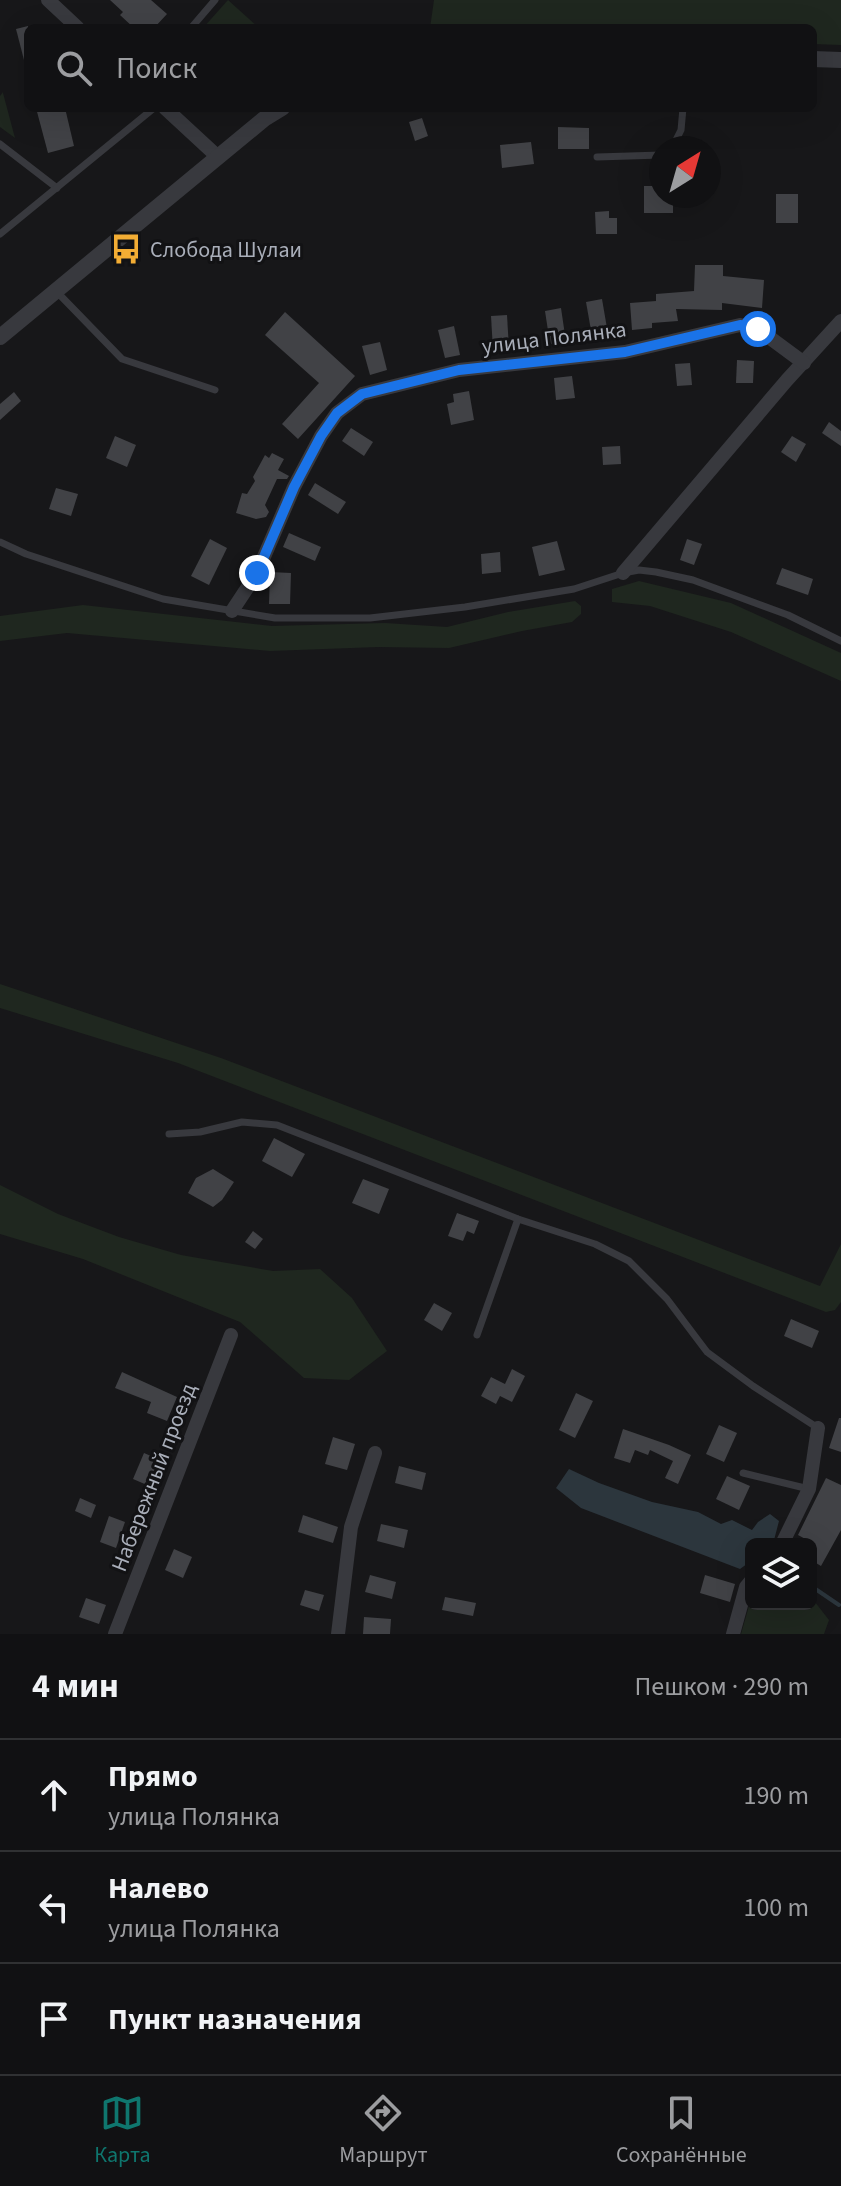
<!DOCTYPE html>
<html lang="ru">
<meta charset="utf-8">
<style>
:root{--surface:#111113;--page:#1a1a1c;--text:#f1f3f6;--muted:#9c9da0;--line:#303133;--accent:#0f766e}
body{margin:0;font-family:"Source Sans 3",sans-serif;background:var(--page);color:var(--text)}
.controls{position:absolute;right:24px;bottom:24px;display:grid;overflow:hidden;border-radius:12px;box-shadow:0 8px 32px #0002}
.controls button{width:72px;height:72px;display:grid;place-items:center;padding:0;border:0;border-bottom:2px solid var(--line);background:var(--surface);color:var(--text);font:40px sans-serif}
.compass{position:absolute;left:649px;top:136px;width:72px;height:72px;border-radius:50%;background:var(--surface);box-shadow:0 8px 32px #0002;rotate:37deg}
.stop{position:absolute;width:24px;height:24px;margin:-18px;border:6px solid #1a73e8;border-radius:50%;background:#fff}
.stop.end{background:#1a73e8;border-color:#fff;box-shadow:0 2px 8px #0008}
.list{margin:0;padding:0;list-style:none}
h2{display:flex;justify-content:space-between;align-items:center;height:104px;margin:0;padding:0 32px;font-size:34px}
h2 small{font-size:26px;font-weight:400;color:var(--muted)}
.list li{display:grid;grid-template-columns:52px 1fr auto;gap:24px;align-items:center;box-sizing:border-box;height:112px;padding:0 32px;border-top:2px solid var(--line)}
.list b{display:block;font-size:30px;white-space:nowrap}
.list p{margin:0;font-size:26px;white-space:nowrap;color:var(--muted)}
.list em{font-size:26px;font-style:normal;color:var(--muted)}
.icon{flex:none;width:44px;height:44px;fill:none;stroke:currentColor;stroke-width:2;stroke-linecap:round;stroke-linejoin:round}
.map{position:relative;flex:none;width:841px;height:1634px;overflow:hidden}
.search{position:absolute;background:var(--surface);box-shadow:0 8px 32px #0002;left:24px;right:24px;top:24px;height:88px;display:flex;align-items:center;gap:20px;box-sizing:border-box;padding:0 28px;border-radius:12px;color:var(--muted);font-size:30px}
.sheet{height:440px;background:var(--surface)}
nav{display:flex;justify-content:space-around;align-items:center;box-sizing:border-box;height:112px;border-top:2px solid var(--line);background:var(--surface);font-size:22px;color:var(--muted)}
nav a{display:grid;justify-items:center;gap:4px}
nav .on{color:var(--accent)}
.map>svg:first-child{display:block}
.green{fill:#1f271f}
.water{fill:#2c363d}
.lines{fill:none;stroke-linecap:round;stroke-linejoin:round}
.stream{stroke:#2c363d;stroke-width:4}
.building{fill:#414246}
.service{stroke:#38393e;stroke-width:7}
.minor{stroke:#38393e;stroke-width:14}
.tertiary{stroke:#38393e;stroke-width:16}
.route{stroke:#1a73e8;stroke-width:10}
.labels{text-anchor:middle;stroke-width:6;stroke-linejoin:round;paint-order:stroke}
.poi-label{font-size:22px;fill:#a9aeb9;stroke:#121214;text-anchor:start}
.street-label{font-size:22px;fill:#a9aeb9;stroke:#121214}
</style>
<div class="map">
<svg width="841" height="1634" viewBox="0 0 841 1634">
<rect width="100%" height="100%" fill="#171719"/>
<g class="green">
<path d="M228 0 259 28H203Z"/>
<path d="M434 0H841V45L813 44V28H430Z"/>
<path d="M3 92V93L15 138 0 127V96Z"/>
<path d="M639 581 731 603 841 653V681L731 632 650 606 612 602V589Z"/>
<path d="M575 601 581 606V614L572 622 522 631 449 648 378 647 270 651 67 633 0 641V616L83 605 272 626 385 623 447 627 508 612Z"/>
<path d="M0 984 221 1058 820 1286 841 1244V1302L835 1310 826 1312 178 1063 0 1008Z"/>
<path d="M0 1185 58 1214 119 1237 181 1255 273 1271 320 1269 352 1298 387 1351 349 1380 304 1378 240 1322 83 1259 0 1234Z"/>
<path d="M811 1597 829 1620 824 1634H741L751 1599V1604H811Z"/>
</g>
<path class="water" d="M569 1469 599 1483 652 1502 698 1512 721 1524 732 1520 752 1530 758 1522 770 1514 779 1521 773 1544H751V1561L740 1569 581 1508 556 1488Z"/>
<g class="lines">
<path class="stream" d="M811 1586 839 1605"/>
</g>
<g class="building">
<path d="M110 0H151L167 14 154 28H134L120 15 123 12Z"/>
<path d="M28 26V59L24 60 16 29Z"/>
<path d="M36 108H65L74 146 48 153Z"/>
<path d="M422 118 428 136 415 141 409 122Z"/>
<path d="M558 127 589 128V149H558Z"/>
<path d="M531 142 534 164 502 168 500 145Z"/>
<path d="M644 186H661V196H673V213H644Z"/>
<rect x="776" y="194" width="22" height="29"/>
<path d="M609 211V218H617V234H596L595 212Z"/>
<path d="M695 265H723V276L764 280 762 308 722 303V310L676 309 678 321 652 323V328L632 330 630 303 656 301V294L694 291Z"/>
<path d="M602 299 608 334 592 336 586 302Z"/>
<path d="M561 308 566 342 550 344 545 311Z"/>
<path d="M285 312 355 376 298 439 282 424 319 383 265 335Z"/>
<path d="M507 315 509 349 493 350 491 316Z"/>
<path d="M454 326 460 355 445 358 438 330Z"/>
<path d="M380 342 387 370 370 375 362 346Z"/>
<path d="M737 360 754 361 753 383H736Z"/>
<path d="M690 363 692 385 677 386 675 364Z"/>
<path d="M572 376 575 398 556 400 554 378Z"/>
<path d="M469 391 474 420 451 425 447 404 454 402 453 394Z"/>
<path d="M14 392 21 401 0 420V404Z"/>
<path d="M829 422 841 431V446L822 433Z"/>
<path d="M351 428 373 442 364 456 342 441Z"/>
<path d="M115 436 136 445 127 467 106 458Z"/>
<path d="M792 436 806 444 796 462 781 452Z"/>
<path d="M620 446 621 464 603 465 602 447Z"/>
<path d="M272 453 284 459 278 470 289 476 287 479H277L265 505 269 512 266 517 256 519 236 513 242 493 247 494 255 481 253 477 265 455 269 458Z"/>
<path d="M315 483 346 502 338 514 308 495Z"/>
<path d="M56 488 78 494 71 516 49 509Z"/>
<path d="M289 533 321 547 315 561 283 547Z"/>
<path d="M210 539 227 548 209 585 191 576Z"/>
<path d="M687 539 702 544 694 565 680 560Z"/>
<path d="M557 541 565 570 539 576 532 547Z"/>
<path d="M500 552 501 572 482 574 481 554Z"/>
<path d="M782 568 813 579 808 595 776 584Z"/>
<path d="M270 572 291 573 290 604H269Z"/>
<path d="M274 1138 305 1154 292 1177 262 1161Z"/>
<path d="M213 1169 234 1182 222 1200 213 1207 188 1193 196 1178Z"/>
<path d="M363 1179 389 1189 379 1214 352 1203Z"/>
<path d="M457 1213 479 1221 474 1234 467 1231 463 1241 448 1236Z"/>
<path d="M253 1231 263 1239 255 1249 245 1242Z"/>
<path d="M434 1303 452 1313 442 1331 424 1320Z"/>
<path d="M791 1319 819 1331 812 1348 784 1336Z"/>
<path d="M512 1369 525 1376 512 1402 500 1396 496 1404 481 1396 491 1377 505 1384Z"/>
<path d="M122 1372 177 1397 167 1421 147 1413 151 1402 115 1388Z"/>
<path d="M576 1393 593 1401 575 1438 559 1430Z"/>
<path d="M839 1418H841V1452L829 1448Z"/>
<path d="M719 1425 737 1433 724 1462 706 1454Z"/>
<path d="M623 1429 669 1445 691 1455 678 1484 665 1478 673 1461 650 1450 648 1455 635 1450 630 1463 614 1458Z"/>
<path d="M333 1437 355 1444 347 1470 325 1464Z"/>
<path d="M144 1453 165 1462 154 1488 133 1479Z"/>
<path d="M399 1466 426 1473 422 1490 395 1483Z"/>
<path d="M727 1476 750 1486 739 1510 716 1499Z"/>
<path d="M826 1478 841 1485V1530L821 1566 811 1560V1542L798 1535Z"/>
<path d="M80 1498 96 1505 91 1518 75 1511Z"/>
<path d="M303 1515 338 1527 333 1543 298 1532Z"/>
<path d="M109 1516 125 1522 116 1548 100 1542Z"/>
<path d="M381 1524 408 1530 404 1548 377 1541Z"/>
<path d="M174 1549 192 1557 183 1578 165 1570Z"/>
<path d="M370 1575 396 1582 392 1599 365 1592Z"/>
<path d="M705 1575 735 1584 730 1602 700 1593Z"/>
<path d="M305 1590 324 1595 319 1611 300 1605Z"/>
<path d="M445 1597 476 1603 473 1616 442 1610Z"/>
<path d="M86 1598 106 1605 99 1624 79 1617Z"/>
<path d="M364 1617 391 1619 390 1634H363Z"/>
</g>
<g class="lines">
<g class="service">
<path d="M191 28 215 0"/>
<path d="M0 144 57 188"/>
<path d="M672 148 681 130 683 108"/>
<path d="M597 157 661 155"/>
<path d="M0 234 154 108"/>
<path d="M56 291 122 359 215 390"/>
<path d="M0 542 26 554 163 599 275 618H370L465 607 574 589 623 573 639 570 656 572 693 580 788 615 841 641"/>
<path d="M169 1134 200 1132 242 1122 277 1125 518 1219 595 1244 629 1261 667 1299 707 1352 753 1386 818 1428"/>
<path d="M477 1335 518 1219"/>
<path d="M743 1473 809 1489"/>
</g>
<g class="minor">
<path d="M48 0 78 28"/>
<path d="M165 108 218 157"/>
<path d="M623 573 787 380 841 321"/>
<path d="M232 611 257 573 294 487 321 436 337 413 362 394 459 370 625 352 740 325 758 329 804 363"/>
<path d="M782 1544 809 1489 818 1428"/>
<path d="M115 1634 231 1335"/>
<path d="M338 1634 351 1527 375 1453"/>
<path d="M733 1634 746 1587 751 1581"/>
</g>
<g class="tertiary">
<path d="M813 59 841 60"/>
<path d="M0 337 264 119 282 108"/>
</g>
</g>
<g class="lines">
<path class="route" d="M257 573 294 487 321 436 337 413 362 394 459 370 625 352 740 325 758 329"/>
</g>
<defs>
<g id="bus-bare" transform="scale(2.4)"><path d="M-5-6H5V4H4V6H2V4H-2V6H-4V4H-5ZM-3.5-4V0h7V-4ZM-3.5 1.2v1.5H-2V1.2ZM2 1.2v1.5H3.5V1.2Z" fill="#f3ad34" stroke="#121214" stroke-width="2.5" paint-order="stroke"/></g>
</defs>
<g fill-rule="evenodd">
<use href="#bus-bare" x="126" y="249"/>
</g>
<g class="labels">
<g class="poi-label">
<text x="150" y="257">Слобода Шулаи</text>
</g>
<g class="street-label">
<text transform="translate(554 337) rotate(-7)" y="8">улица Полянка</text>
<text transform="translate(153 1477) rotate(-69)" y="8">Набережный проезд</text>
</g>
</g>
</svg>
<div class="controls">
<button><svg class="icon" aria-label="layers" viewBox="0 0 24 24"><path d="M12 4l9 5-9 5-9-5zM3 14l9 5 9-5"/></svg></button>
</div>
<svg class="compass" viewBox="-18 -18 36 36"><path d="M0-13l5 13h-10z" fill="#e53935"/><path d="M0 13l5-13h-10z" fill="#9c9da0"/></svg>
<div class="stop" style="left:758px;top:329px"></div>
<div class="stop end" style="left:257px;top:573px"></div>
<div class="search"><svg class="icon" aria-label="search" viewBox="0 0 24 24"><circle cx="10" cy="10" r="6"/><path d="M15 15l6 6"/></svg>Поиск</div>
</div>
<section class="sheet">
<h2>4 мин<small>Пешком · 290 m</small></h2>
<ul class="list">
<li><svg class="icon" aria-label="ahead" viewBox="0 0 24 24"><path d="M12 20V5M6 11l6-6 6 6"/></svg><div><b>Прямо</b><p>улица Полянка</p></div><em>190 m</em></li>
<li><svg class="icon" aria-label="left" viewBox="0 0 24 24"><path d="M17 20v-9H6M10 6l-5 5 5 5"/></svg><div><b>Налево</b><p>улица Полянка</p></div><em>100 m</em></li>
<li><svg class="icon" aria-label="arrive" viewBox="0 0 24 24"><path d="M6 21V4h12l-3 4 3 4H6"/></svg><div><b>Пункт назначения</b></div></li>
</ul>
</section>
<nav>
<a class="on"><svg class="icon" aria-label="map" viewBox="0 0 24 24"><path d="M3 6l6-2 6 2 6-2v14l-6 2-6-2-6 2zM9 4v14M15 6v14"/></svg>Карта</a>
<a><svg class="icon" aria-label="directions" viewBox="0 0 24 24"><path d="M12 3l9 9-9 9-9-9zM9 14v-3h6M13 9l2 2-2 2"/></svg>Маршрут</a>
<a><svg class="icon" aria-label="saved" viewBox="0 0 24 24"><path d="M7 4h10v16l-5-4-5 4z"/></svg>Сохранённые</a>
</nav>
